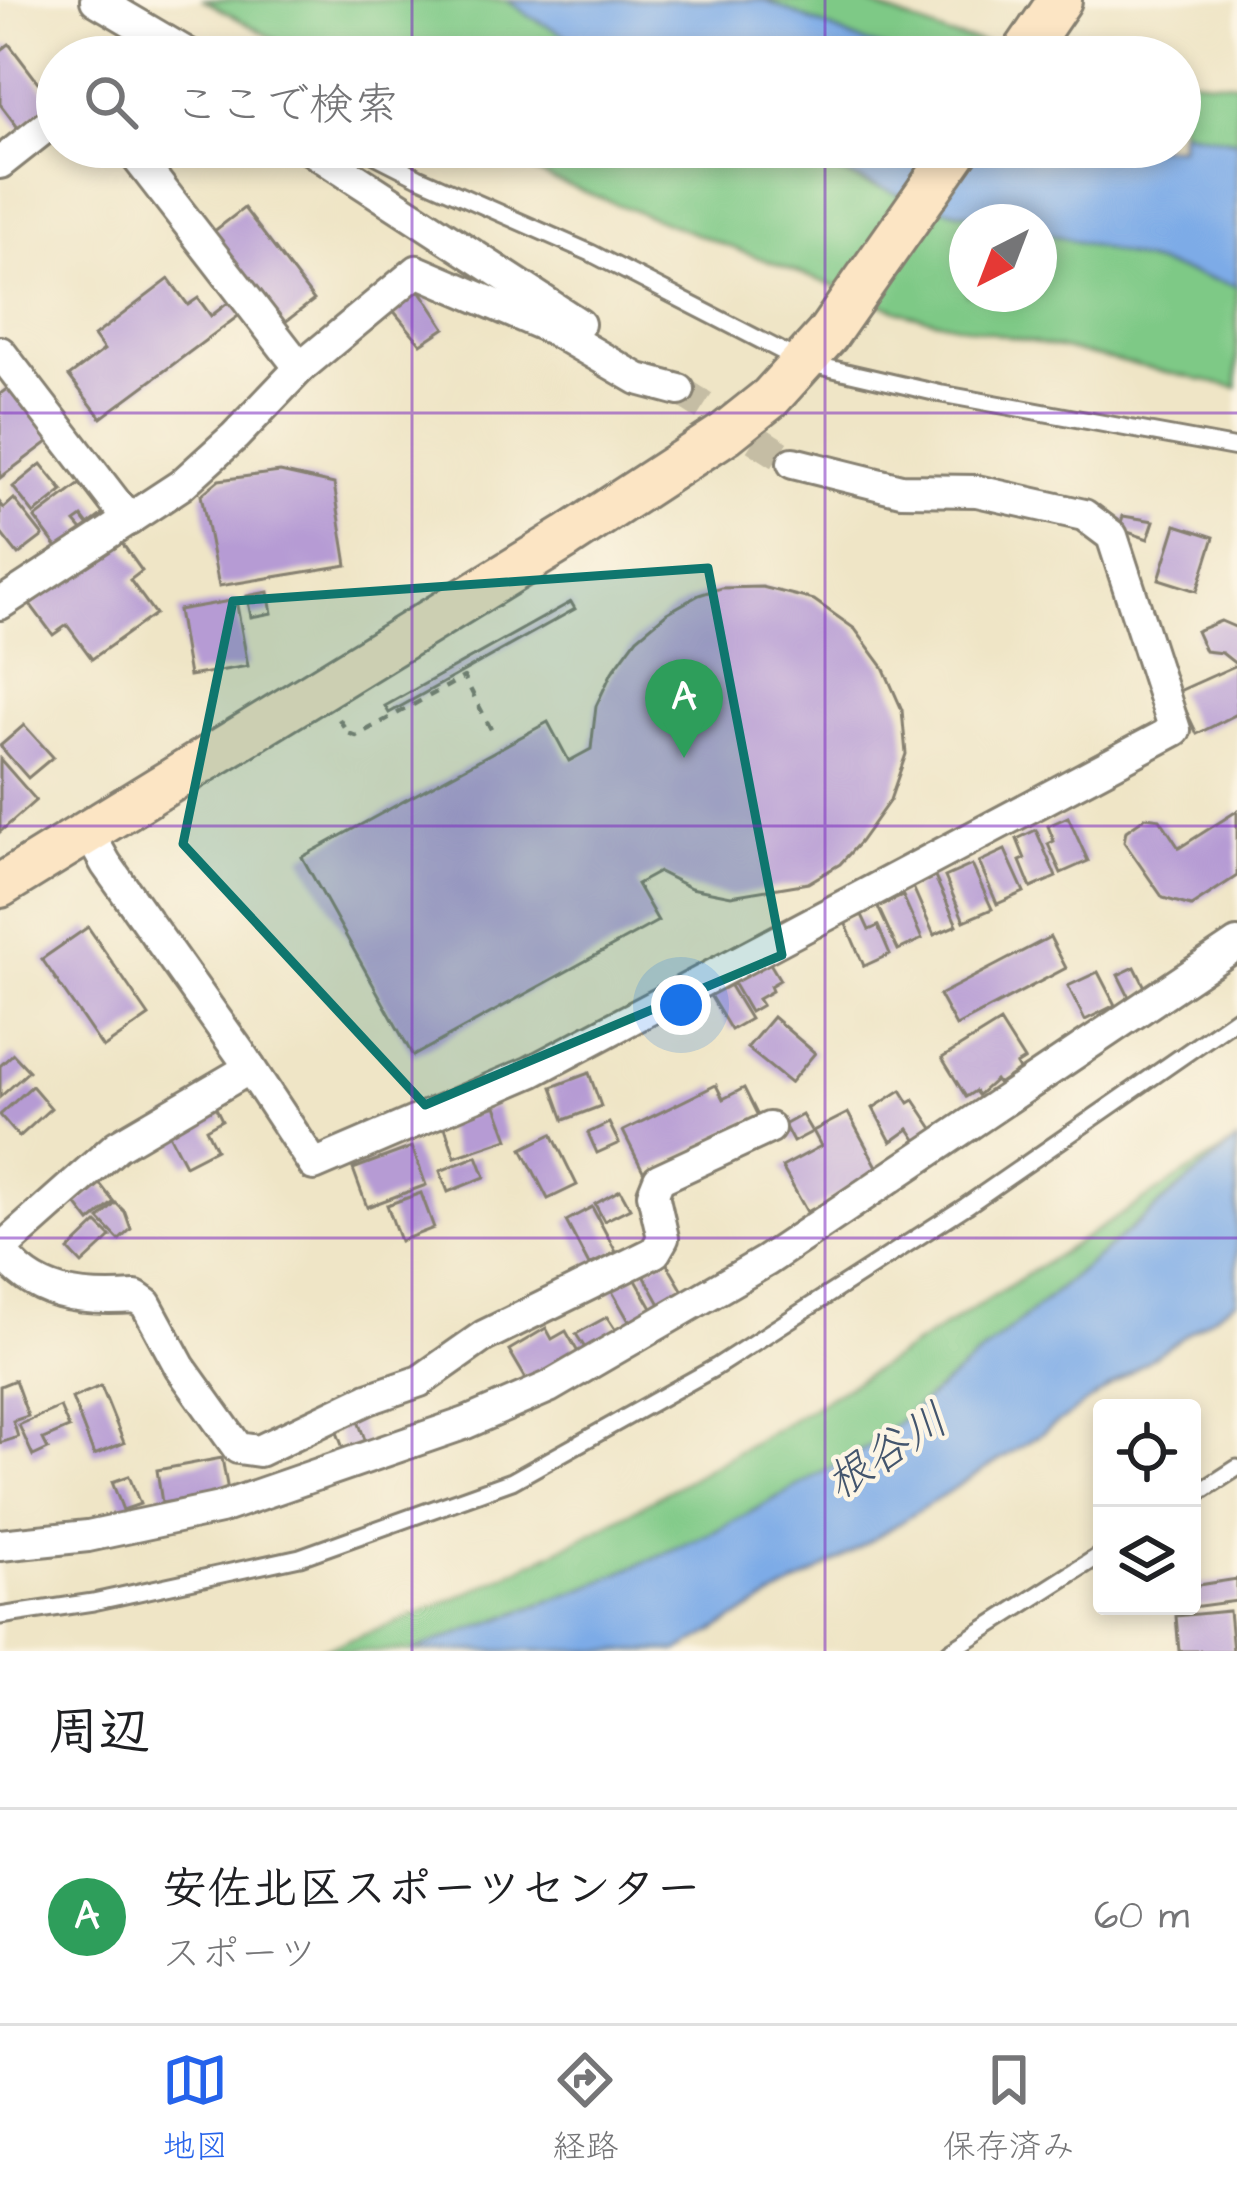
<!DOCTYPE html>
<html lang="ja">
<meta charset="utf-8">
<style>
:root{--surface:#fff;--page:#f6f6f6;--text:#202124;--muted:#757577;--line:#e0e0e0;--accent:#2563eb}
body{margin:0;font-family:"Architects Daughter","Klee One",sans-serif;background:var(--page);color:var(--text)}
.controls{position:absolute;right:36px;bottom:36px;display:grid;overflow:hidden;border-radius:12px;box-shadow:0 6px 18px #0003}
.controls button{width:108px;height:108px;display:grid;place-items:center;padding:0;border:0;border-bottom:3px solid var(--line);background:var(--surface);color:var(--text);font:60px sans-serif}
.compass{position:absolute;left:949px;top:204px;width:108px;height:108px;border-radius:50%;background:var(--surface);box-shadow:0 6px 18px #0003;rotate:222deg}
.you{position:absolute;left:681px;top:1005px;width:42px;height:42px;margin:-30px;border:9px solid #fff;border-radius:50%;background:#1a73e8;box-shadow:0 0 0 18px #1a73e833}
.badge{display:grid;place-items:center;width:78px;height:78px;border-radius:50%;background:var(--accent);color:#fff;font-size:39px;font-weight:700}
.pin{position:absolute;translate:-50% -99px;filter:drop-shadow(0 3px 6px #0008)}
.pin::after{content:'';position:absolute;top:63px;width:42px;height:36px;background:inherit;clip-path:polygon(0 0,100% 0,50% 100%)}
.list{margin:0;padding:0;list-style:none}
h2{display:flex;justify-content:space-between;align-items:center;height:156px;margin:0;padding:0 48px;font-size:51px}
h2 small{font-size:39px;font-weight:400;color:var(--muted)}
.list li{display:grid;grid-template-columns:78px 1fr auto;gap:36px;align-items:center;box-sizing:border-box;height:216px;padding:0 48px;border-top:3px solid var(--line)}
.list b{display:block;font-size:45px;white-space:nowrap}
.list p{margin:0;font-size:39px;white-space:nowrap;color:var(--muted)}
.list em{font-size:39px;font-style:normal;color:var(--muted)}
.icon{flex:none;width:66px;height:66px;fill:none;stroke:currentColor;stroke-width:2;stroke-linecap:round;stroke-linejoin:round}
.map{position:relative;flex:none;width:1237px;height:1651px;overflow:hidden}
.search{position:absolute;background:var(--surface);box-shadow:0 6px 18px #0003;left:36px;right:36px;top:36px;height:132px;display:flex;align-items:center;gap:30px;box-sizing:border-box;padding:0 42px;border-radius:66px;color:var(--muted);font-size:45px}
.sheet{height:372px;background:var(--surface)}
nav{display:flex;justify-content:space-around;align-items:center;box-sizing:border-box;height:168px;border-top:3px solid var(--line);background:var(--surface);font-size:33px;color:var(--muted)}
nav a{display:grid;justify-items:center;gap:6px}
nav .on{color:var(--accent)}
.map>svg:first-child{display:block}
.green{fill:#7ec986;stroke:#4d7251;stroke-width:3}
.water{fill:#7dabe7;stroke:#4c6482;stroke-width:3}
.building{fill:#b69bd4}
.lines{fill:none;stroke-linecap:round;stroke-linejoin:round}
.street-tunnel{stroke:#c5bda4;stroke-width:30;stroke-dasharray:30 15;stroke-linecap:butt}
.lane-casing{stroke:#868071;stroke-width:21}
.street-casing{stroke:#868071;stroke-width:36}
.secondary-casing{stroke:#868071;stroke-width:48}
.path{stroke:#868071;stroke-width:4.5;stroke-dasharray:9 9;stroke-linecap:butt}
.lane{stroke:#fff;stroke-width:15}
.street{stroke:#fff;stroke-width:30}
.secondary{stroke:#fce5c4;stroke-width:42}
.marked{fill:#0f766e;fill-opacity:0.2;stroke:#0f766e;stroke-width:9;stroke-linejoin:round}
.grid{fill:none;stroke:#7b2cbf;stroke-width:3;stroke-opacity:0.55}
.labels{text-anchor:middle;stroke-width:9;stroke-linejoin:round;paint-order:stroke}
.water-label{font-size:45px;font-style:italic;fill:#43556d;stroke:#fcf5e5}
</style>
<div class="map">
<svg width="1237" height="1651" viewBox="0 0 1237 1651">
<rect width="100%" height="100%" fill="#fcf5e5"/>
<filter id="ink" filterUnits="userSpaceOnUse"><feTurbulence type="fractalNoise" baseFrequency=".00833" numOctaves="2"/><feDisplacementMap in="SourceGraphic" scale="24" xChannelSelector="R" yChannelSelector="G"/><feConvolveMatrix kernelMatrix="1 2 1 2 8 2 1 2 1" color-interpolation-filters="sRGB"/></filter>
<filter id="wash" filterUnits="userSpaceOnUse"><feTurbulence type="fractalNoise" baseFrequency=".004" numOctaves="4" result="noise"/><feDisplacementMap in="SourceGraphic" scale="48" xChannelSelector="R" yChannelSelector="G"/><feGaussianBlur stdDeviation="2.7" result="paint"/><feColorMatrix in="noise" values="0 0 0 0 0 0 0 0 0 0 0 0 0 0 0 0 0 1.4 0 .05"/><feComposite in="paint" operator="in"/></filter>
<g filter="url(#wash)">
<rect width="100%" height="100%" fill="#efe5c6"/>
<g class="green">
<path d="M204 0H508L529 16 606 57H306Z"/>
<path d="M764 0H858L950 36 1061 57H910L857 40Z"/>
<path d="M1180 78 1237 83V141L1180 130Z"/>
<path d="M486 147H787L863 183 1005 222H967V294H1039V231L1237 286V388L908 314 553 180Z"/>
<path d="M1234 1143 870 1446 722 1528 585 1588 412 1651H316C469 1602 614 1524 752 1443 916 1348 1074 1244 1234 1143Z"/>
</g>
<g class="water">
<path d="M508 0H764L857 40 910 57H606L529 16Z"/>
<path d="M1180 130 1237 141V286L1039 231V222C955 222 862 183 787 147H1180Z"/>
<path d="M1237 1141V1300L1041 1434 851 1553 678 1651H412L585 1588 722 1528 870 1446Z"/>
</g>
<g id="blocks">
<g class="building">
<path d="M9 44 53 102 19 129 0 104V51Z"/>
<path d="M244 208 314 300 280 326 209 235Z"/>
<path d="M169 279 188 305 198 298 211 316 234 298 245 311 101 418 69 376 104 350 94 336Z"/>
<path d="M420 290 445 328 421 344 392 309Z"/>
<path d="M12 385 52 439 0 478V394Z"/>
<path d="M41 464 63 491 34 514 13 487Z"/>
<path d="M280 472 334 484 347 565 219 586 201 495 219 480Z"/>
<path d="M80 484 103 514 88 525 82 517 75 522 86 535 62 554 35 518Z"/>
<path d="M14 499 43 536 18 555 0 532V503L4 508Z"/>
<path d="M1123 516 1154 521 1148 539 1119 529Z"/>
<path d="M1176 525 1214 537 1197 591 1159 579Z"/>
<path d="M119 539 142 571 130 580 155 614 92 659 67 625 53 635 30 604Z"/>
<path d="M762 587 814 600 855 629 883 667 902 710 906 754 890 800 860 842 840 864 808 883 731 896 691 888 659 872 637 884 658 921 413 1056 302 857 548 722 569 761 591 749 596 706 612 672 637 638 667 613 699 595 721 588Z"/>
<path d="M268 592 272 613 251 617 247 596Z"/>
<path d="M236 600 248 666 189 676 178 610Z"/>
<path d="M571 602 575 609 389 713 385 706Z"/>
<path d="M1221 621 1237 628V665L1222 653 1205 651 1196 631Z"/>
<path d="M1237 665V714L1197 734 1177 692Z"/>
<path d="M24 725 53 757 28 778 0 746Z"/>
<path d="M0 759 36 800 0 832Z"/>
<path d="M1237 811V876L1191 906 1163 898 1124 842 1126 831 1146 817 1160 819 1179 848Z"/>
<path d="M1068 817 1088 861 1061 873 1048 844 1054 841 1048 826Z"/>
<path d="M1036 830 1056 877 1031 888 1020 861 1025 859 1017 839Z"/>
<path d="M1005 850 1024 892 997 904 979 862Z"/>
<path d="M972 865 992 909 964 921 945 877Z"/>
<path d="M935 877 957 925 934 935 913 887Z"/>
<path d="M903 896 922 939 898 950 878 907Z"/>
<path d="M862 915 869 930 878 926 890 954 864 966 845 922Z"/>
<path d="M88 927 149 1016 103 1048 42 959Z"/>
<path d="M1050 937 1066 968 956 1026 939 995Z"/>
<path d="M768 960 780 980 770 986 772 991 758 999 762 1005 750 1012 732 981Z"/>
<path d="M1135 967 1146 989 1129 997 1118 975Z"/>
<path d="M1098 972 1115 1005 1085 1020 1068 986Z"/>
<path d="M727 981 750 1019 731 1030 708 992Z"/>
<path d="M773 1017 815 1053 790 1083 747 1048Z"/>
<path d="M1000 1022 1024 1060 1016 1065 1019 1070 998 1084 995 1080 978 1095 975 1091 966 1097 942 1058Z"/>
<path d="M13 1054 29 1071 0 1097V1066Z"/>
<path d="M589 1073 601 1106 564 1120 552 1087Z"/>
<path d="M716 1085 723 1099 744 1088 758 1116 644 1173 623 1131Z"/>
<path d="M32 1086 51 1108 19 1137 0 1115Z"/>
<path d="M901 1090 909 1103 914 1100 934 1130 917 1141 909 1129 891 1142 873 1108Z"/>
<path d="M210 1096 222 1120 206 1129 216 1149 185 1165 162 1121Z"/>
<path d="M496 1106 508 1139 455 1157 444 1124Z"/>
<path d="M848 1113 880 1172 807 1212 782 1167 821 1146 813 1131Z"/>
<path d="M802 1115 812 1132 793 1142 784 1125Z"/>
<path d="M609 1123 619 1143 597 1153 588 1133Z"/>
<path d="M552 1134 577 1185 548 1199 522 1149Z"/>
<path d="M412 1147 426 1185 367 1207 353 1169Z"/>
<path d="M477 1156 485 1177 448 1192 440 1171Z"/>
<path d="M100 1184 114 1202 90 1222 76 1204Z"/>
<path d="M620 1190 630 1208 604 1221 595 1204Z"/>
<path d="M421 1193 434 1228 400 1241 387 1205Z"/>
<path d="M116 1203 125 1212 131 1229 119 1240 99 1219Z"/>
<path d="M592 1207 616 1252 589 1265 566 1221Z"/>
<path d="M97 1223 111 1237 82 1264 69 1250Z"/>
<path d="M664 1259 684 1293 661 1306 642 1272Z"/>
<path d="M633 1275 653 1310 630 1323 610 1288Z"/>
<path d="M607 1317 618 1334 587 1351 576 1334Z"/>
<path d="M546 1328 552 1339 566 1331 579 1354 529 1384 509 1350Z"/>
<path d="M15 1380 28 1416 13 1421 18 1437 0 1443V1386Z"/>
<path d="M101 1386 124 1443 94 1455 72 1398Z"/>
<path d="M60 1407 69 1428 43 1439 48 1449 33 1456 19 1425Z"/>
<path d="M355 1413 367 1445 345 1453 333 1422Z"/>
<path d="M222 1458 228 1491 162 1503 157 1470Z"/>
<path d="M129 1476 140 1504 123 1510 112 1482Z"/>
<path d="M1237 1579V1601L1192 1607V1586Z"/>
<path d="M1229 1611 1233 1651H1179L1176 1616Z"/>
</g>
</g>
</g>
<g filter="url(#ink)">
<use href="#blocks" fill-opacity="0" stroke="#868071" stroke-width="3"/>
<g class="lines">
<path class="street-tunnel" d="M679 390 793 463"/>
<g class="lane-casing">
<g id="lane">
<path d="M359 147 418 177 591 253 803 362 942 394 1237 448"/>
<path d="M1192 1497 1237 1468"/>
<path d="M0 1616 93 1602 300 1557 512 1481 716 1367 966 1206 1237 1018"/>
<path d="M950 1651 1102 1554"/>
</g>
</g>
<g class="street-casing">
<g id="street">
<path d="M96 0 193 57"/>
<path d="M129 147 300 368"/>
<path d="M307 147 579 324"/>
<path d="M0 163 57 118"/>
<path d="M0 352 129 520"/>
<path d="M0 604 181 485 235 436 300 368 417 271 552 329 638 379 679 390"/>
<path d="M87 830 106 864 240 1053 314 1165 531 1072 1175 730 1112 536 1084 515 977 491 901 490 793 463"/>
<path d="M0 1249C33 1297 83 1301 136 1297L146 1304 180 1367 238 1448 259 1451 368 1399 420 1381 484 1336 655 1252 663 1238 653 1194 659 1179 769 1128"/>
<path d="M0 1250 117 1146 250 1068"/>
<path d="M0 1545 88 1536 220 1508 466 1423 549 1387 766 1261 1237 944"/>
</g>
</g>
<g class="secondary-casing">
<g id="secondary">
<path d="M1021 57 1060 0"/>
<path d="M0 886 567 537 726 433 770 398 827 335 959 147"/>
</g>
</g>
<path class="path" d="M339 719 348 733 356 736 464 677 493 733"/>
<use href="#lane" class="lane"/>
<use href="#street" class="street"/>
<use href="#secondary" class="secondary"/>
</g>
</g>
<path class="marked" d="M708 568 782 955 425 1105 183 844 233 601Z"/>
<path class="grid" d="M412 0V57M825 0V57M412 147V1651M825 147V1651M0 413H1237M0 826H1237M0 1238H1237"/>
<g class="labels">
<g class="water-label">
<text transform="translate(886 1450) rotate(-33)" y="16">根谷川</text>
</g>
</g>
</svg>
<div class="controls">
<button><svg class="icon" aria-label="locate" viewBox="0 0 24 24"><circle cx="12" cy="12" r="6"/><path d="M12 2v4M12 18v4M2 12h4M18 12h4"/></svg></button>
<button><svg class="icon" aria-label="layers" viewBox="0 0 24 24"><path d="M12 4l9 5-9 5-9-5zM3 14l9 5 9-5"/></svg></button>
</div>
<svg class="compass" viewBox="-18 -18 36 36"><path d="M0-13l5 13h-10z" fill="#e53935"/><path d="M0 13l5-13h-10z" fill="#757577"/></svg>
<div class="you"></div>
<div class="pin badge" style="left:684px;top:758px;background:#2e9e5b">A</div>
<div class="search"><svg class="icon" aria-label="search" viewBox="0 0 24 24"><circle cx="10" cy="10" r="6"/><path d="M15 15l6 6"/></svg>ここで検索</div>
</div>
<section class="sheet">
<h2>周辺<small></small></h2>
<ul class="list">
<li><span class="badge" style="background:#2e9e5b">A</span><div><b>安佐北区スポーツセンター</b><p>スポーツ</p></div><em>60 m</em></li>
</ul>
</section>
<nav>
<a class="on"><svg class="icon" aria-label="map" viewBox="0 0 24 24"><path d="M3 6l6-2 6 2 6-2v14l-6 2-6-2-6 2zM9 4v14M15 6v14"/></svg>地図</a>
<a><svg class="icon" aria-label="directions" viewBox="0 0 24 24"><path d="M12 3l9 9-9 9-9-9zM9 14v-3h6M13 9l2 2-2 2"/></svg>経路</a>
<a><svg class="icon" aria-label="saved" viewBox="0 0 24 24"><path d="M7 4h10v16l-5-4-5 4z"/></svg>保存済み</a>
</nav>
